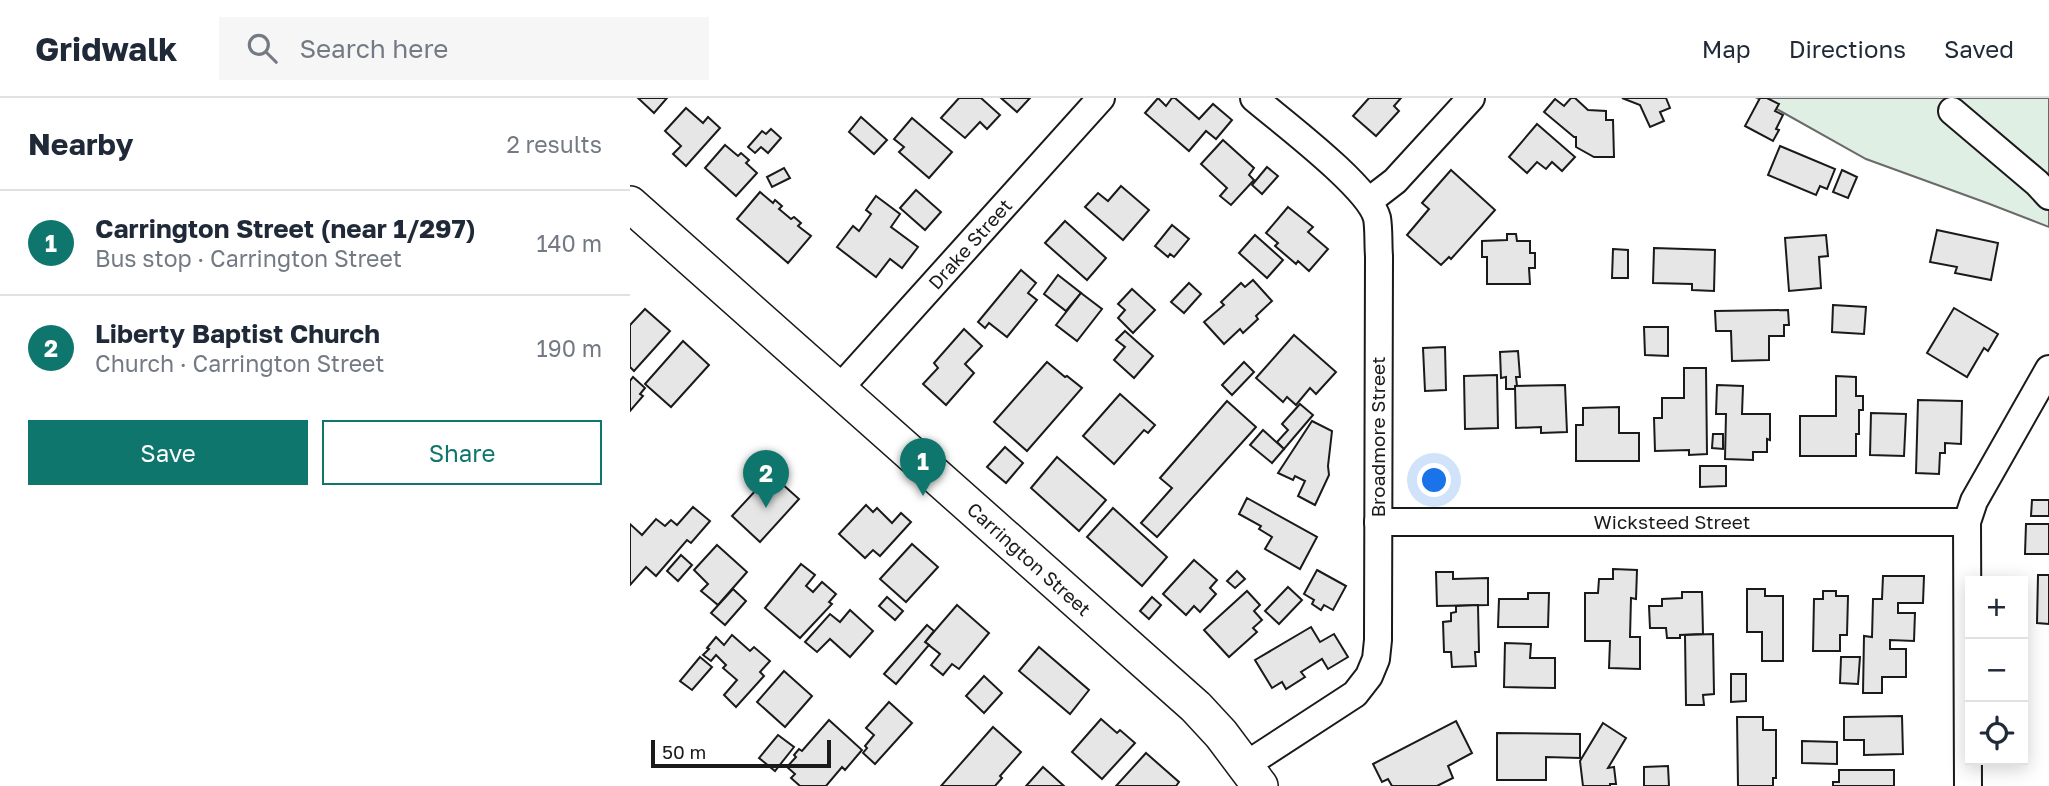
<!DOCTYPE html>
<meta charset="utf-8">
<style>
:root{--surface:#fff;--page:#f6f6f7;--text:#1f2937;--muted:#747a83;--line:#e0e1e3;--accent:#0f766e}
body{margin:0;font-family:"Golos Text",sans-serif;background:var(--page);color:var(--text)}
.controls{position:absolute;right:21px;bottom:21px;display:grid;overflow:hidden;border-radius:0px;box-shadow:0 4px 18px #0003}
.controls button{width:63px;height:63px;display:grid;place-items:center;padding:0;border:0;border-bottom:2px solid var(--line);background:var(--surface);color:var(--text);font:35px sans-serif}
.scale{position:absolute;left:21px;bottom:18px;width:180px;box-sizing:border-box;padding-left:7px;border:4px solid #1a1a1a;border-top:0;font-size:19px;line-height:24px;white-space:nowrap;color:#1a1a1a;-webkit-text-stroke:5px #fff;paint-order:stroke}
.you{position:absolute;left:805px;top:383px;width:24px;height:24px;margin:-18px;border:5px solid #fff;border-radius:50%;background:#1a73e8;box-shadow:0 0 0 10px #1a73e833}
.badge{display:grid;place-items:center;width:46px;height:46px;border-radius:50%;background:var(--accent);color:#fff;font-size:23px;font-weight:700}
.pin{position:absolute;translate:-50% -58px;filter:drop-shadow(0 2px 4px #0008)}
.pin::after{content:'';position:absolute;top:37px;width:24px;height:21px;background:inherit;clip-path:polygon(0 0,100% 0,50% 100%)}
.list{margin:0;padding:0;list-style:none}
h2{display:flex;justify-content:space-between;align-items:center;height:91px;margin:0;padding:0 28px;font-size:30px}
h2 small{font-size:23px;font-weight:400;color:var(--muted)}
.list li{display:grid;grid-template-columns:46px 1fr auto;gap:21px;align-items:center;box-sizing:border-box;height:105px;padding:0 28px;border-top:2px solid var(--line)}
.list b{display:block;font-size:26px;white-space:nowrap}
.list p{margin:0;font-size:23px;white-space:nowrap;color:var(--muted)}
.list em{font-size:23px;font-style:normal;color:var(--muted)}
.actions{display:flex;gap:14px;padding:21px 28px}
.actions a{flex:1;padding:16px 0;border:2px solid var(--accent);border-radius:0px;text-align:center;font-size:24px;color:var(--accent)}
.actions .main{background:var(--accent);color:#fff}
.icon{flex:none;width:38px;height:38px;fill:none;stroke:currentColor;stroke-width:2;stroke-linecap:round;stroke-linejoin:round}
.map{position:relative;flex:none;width:1419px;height:688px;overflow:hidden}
header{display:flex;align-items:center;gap:42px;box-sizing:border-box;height:98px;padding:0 35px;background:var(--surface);border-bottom:2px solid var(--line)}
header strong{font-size:33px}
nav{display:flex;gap:38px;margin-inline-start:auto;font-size:24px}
.search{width:490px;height:63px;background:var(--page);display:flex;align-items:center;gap:18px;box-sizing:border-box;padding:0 24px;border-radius:0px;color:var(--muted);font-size:26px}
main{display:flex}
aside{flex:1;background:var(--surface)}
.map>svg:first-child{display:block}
.green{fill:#e0efe3;stroke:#6a6a6a;stroke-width:2}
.building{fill:#e6e6e6;stroke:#1a1a1a;stroke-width:2}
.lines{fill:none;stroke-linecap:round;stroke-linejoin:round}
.minor-casing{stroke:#1a1a1a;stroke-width:30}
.major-casing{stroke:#1a1a1a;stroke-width:38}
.minor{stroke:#fff;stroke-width:26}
.major{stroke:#fff;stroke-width:35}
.labels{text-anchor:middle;stroke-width:5;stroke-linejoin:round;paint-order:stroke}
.street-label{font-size:19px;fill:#1a1a1a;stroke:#fff}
</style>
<header>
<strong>Gridwalk</strong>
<div class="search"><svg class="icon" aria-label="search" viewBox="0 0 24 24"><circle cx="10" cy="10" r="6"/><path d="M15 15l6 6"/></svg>Search here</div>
<nav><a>Map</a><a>Directions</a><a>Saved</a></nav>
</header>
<main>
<aside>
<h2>Nearby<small>2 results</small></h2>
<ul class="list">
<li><span class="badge">1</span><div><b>Carrington Street (near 1/297)</b><p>Bus stop · Carrington Street</p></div><em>140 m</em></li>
<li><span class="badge">2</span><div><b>Liberty Baptist Church</b><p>Church · Carrington Street</p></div><em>190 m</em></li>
</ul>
<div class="actions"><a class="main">Save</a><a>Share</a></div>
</aside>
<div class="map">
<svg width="1419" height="688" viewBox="0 0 1419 688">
<rect width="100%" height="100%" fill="#fff"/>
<path class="green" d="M1127 0H1419V129L1357 105 1236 61Z"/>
<g class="building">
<path d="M8 0H37L24 15Z"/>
<path d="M329 0H351L370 17 357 31 350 24 335 40 311 20Z"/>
<path d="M371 0H400L387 14Z"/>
<path d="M528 0 536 8 542 0H545L569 21 583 6 602 22 586 41 576 33 559 53 515 15Z"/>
<path d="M739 0H771L764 8 769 13 746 38 723 18Z"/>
<path d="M941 0H945L958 12 976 13V22H983L984 59H964L946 49V39H944L914 14 925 1 934 8Z"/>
<path d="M992 0H1036L1040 10 1030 14 1034 23 1020 29 1010 7Z"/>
<path d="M1130 0H1137L1149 6 1145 13 1153 17 1146 31 1149 32 1143 43 1115 28Z"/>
<path d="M56 10 73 25 78 19 90 30 56 68 43 56 51 48 35 33Z"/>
<path d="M231 19 257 42 244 56 219 34Z"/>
<path d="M282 20 322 54 299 80 269 54 274 49 264 41Z"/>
<path d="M907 26 945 59 932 73 922 64 916 71 907 64 897 75 879 59Z"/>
<path d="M141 31 151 40 138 55 131 49 125 55 118 49 132 33 136 36Z"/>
<path d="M593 42 624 70 619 77 624 82 601 107 590 98 597 90 571 66Z"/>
<path d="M95 47 108 58 111 55 119 62 116 65 127 75 106 98 75 70Z"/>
<path d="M1150 48 1205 71 1197 91 1190 88 1186 97 1138 77Z"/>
<path d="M637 69 648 78 632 96 622 87Z"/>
<path d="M154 70 160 80 142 89 137 79Z"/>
<path d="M821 72 865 112 821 161 819 159 811 167 777 137 799 111 792 105Z"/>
<path d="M1212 72 1227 79 1218 100 1203 94Z"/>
<path d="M491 88 519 112 493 142 455 109 468 95 478 103Z"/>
<path d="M286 92 311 114 295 132 270 110Z"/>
<path d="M130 94 143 105 145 102 152 108 149 111 161 121 164 119 171 125 168 128 181 138 158 165 107 121Z"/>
<path d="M246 98 270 116 261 129 288 149 272 170 260 161 246 179 207 149 223 128 229 133 241 116 236 112Z"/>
<path d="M658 109 683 129 678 134 698 151 679 173 668 163 666 166 645 148 648 145 636 135Z"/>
<path d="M435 123 476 160 457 182 415 145Z"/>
<path d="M542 127 559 141 544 159 540 156 538 159 525 148Z"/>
<path d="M1307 132 1368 145 1361 182 1325 175 1327 169 1300 164Z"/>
<path d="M877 136H886L887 143H900V155H905V170H899L900 186H857V159H852V143L877 142Z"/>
<path d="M625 137 653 162 637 180 609 155Z"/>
<path d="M1196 137 1198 158 1189 159 1191 190 1159 193 1155 140Z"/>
<path d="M1024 150 1085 152 1084 193 1062 192V186L1023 185Z"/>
<path d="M983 151 998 152V180H982Z"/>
<path d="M391 172 406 185 398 195 407 202 377 239 359 225 355 230 348 224Z"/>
<path d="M428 177 451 195 436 213 414 196Z"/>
<path d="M623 182 642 203 626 218 628 221 613 235 610 231 594 246 574 224 594 207 591 204 611 185 615 189Z"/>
<path d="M559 185 571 196 554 215 541 204Z"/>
<path d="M502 191 525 212 503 235 488 220 495 212 488 206Z"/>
<path d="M451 195 472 211 447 243 426 227Z"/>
<path d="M1203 207 1236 209 1234 236 1202 234Z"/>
<path d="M1324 210 1368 236 1358 253 1354 250 1337 279 1297 255Z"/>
<path d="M15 211 40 233 4 273 0 269V227Z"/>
<path d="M1158 212 1159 227H1154V238H1139V262L1102 263 1101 233H1086L1085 213Z"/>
<path d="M1014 229H1038V258L1015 257Z"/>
<path d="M334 231 352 248 335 266 344 275 316 307 293 286 308 270 304 265Z"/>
<path d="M495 233 523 258 504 280 484 262 495 249 486 242Z"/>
<path d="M664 237 706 274 686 296 680 290 666 307 657 299 653 304 626 280Z"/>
<path d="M53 243 79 267 41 309 15 286Z"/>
<path d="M815 249 816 292 795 293 793 250Z"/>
<path d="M888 253 890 279H886L887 288H885V291H876V279L871 280 870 254Z"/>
<path d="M417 264 435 279 437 278 452 290 397 353 364 324Z"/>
<path d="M614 264 624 274 602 297 592 287Z"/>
<path d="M1054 270H1076L1077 356 1059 357V352L1025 353 1024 320H1032V300H1054Z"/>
<path d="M867 277 868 330 835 331 834 278Z"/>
<path d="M1206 278 1226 279V298H1233V312H1229V336H1226V358H1170V318H1206Z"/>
<path d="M3 279 15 290 10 296 13 298 0 313V283Z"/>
<path d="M935 287 937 334 911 335V329L886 330 885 288Z"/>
<path d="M1087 287 1113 288 1112 316H1140V342L1137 341V354H1123V362L1095 361 1096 316H1086Z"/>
<path d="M490 296 525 327 518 335 514 332 484 366 453 338Z"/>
<path d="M1288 302 1332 303 1331 346 1315 345V355H1310L1309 376 1286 375Z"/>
<path d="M597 303 626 329 527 439 511 425 542 390 530 380Z"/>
<path d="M670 306 683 317 654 351 647 344 658 332 652 326Z"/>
<path d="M989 309V335H1009V363H946V327H953V310Z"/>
<path d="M1241 315 1276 316 1274 358 1240 357Z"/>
<path d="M682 323 702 333 698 368 699 377 685 407 668 398 675 383 665 378 663 382 648 375Z"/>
<path d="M633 332 654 351 642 365 620 347Z"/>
<path d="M1083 336H1093V351L1082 350Z"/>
<path d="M375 349 393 365 376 385 357 369Z"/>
<path d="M427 359 476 402 449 433 401 390Z"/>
<path d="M1070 368H1096V388L1070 389Z"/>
<path d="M141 376 169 401 130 444 102 418Z"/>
<path d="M617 400 687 439 670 471 635 451 642 439 629 431 631 428 609 416Z"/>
<path d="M1402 402H1419V418H1401Z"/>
<path d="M236 407 243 414 247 410 262 425 271 415 281 424 250 458 243 452 235 460 209 436Z"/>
<path d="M63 409 80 423 61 445 57 442 26 478 16 469 0 487V426L12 437 26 421 35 428 41 422 47 427Z"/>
<path d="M483 410 537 459 512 488 457 439Z"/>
<path d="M1396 426H1419V456H1395Z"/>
<path d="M282 446 308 469 276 504 250 481Z"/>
<path d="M87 447 117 474 88 507 71 493 78 486 64 472Z"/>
<path d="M51 457 62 467 48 483 37 473Z"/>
<path d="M564 462 587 482 580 490 586 496 570 514 564 508 556 517 533 496Z"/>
<path d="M171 466 185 477 176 488 183 494 192 484 206 496 199 504 202 506 170 540 135 510Z"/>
<path d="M983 471 1007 472 1006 501 1001 500 1000 539H1010V571L979 570 980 543H955V495H968L969 481H983Z"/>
<path d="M687 472 716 488 703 512 694 507 691 512 682 506 684 502 674 496Z"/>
<path d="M607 473 615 481 605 490 597 483Z"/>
<path d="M806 474H823V481L858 480V507L807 508Z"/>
<path d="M1408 477H1419V526L1407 525Z"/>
<path d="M1253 478H1294L1293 505H1268V515H1285L1284 543 1260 542V551H1276V579H1252V595H1233L1234 538 1242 539 1243 501H1252Z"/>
<path d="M658 489 672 502 649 526 635 513Z"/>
<path d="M103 491 116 503 95 527 81 515Z"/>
<path d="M1117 491H1135V498H1153V563H1132V534H1117Z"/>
<path d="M617 493 630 507 624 513 632 522 623 530 627 534 599 559 574 532Z"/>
<path d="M1193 493H1206V498H1218L1217 537H1210V553H1183L1184 501H1193Z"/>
<path d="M1052 494H1072L1073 536 1050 537V540H1037L1036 530H1020L1019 508H1032V501L1052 500Z"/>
<path d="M898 495H919L918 529H868L869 501H898Z"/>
<path d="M257 499 273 513 265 522 249 508Z"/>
<path d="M522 499 531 507 519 521 510 513Z"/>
<path d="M327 507 359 535 329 571 322 566 313 577 301 567 310 556 295 544Z"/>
<path d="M848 507 849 554H845L846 568 822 569 821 554H814L813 524 821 523V515L826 514V508Z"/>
<path d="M220 512 243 533 220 559 200 541 187 554 175 544 200 516 210 524Z"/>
<path d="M297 527 304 533 295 544 299 547 266 586 254 576Z"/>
<path d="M681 529 690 544 704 536 718 559 698 571 692 561 671 574 675 579 656 591 652 584 642 590 625 562Z"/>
<path d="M1083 536 1084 596 1073 597 1074 607H1056L1055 537Z"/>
<path d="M102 537 120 553 124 549 140 563 130 574 134 578 106 609 94 597 107 582 93 570 96 567 86 557 81 563 73 557 79 551 77 550 86 539 94 547Z"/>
<path d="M875 545 901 546 900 560H925V590L874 589Z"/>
<path d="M409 549 459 592 440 616 389 573Z"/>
<path d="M70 559 82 569 62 592 50 583Z"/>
<path d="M1211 559H1230L1228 586 1210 585Z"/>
<path d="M154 573 182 598 155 629 127 604Z"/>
<path d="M1101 576H1116V603L1101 604Z"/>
<path d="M354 578 372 595 354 615 336 598Z"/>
<path d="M259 604 282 625 245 666 233 655 237 650 235 648 244 637 236 630Z"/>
<path d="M1272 618 1273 656 1234 657V642H1214V619Z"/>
<path d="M1107 619H1133V632H1146V680H1143V688H1108Z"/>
<path d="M471 621 487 635 490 632 505 645 472 681 442 654Z"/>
<path d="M199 622 232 652 215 672 212 669 196 688H170L161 680 165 676 157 669 166 659 164 657 169 651 172 653Z"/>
<path d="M826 623 842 655 818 668 823 680 807 688H762L758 681 752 684 743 666Z"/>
<path d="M973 625 996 640 978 670 984 669 986 686H980V688H953L950 663Z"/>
<path d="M363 629 391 654 370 678 372 680 365 688H311Z"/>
<path d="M867 635 950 636V660L916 659V682H867Z"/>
<path d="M148 637 164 649 145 673 129 660Z"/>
<path d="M1172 643 1207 644V666L1172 665Z"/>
<path d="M516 655 549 684 546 688H486Z"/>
<path d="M1038 668 1039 688H1014V669Z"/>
<path d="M413 669 434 688H396Z"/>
<path d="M1209 672H1264V688H1203V684H1209Z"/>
</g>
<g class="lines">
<g class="minor-casing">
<g id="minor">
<path d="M1322 13 1407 85 1419 98"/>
<path d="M739 103 765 83 841 0"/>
<path d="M208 292 471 0"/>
<path d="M748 424H1337"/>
<path d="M616 667 725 596 739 578 746 561 748 542 749 158C748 146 749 131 747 120 739 89 651 23 624 0"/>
<path d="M1338 688 1337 424 1344 403 1419 271"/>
</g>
</g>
<g class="major-casing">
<path id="major" d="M0 106 566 609 591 636 630 688"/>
</g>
<use href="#minor" class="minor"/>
<use href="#major" class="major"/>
</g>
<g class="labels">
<g class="street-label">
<text transform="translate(340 146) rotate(-48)" y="7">Drake Street</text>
<text transform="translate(748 339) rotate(-90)" y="7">Broadmore Street</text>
<text x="1042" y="431">Wicksteed Street</text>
<text transform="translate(399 461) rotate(42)" y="7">Carrington Street</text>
</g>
</g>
</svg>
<div class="controls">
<button>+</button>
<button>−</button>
<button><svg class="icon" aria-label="locate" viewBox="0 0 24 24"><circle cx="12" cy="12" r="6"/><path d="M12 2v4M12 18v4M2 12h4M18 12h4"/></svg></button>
</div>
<div class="scale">50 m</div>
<div class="you"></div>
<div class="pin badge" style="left:293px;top:398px">1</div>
<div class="pin badge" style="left:136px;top:410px">2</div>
</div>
</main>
